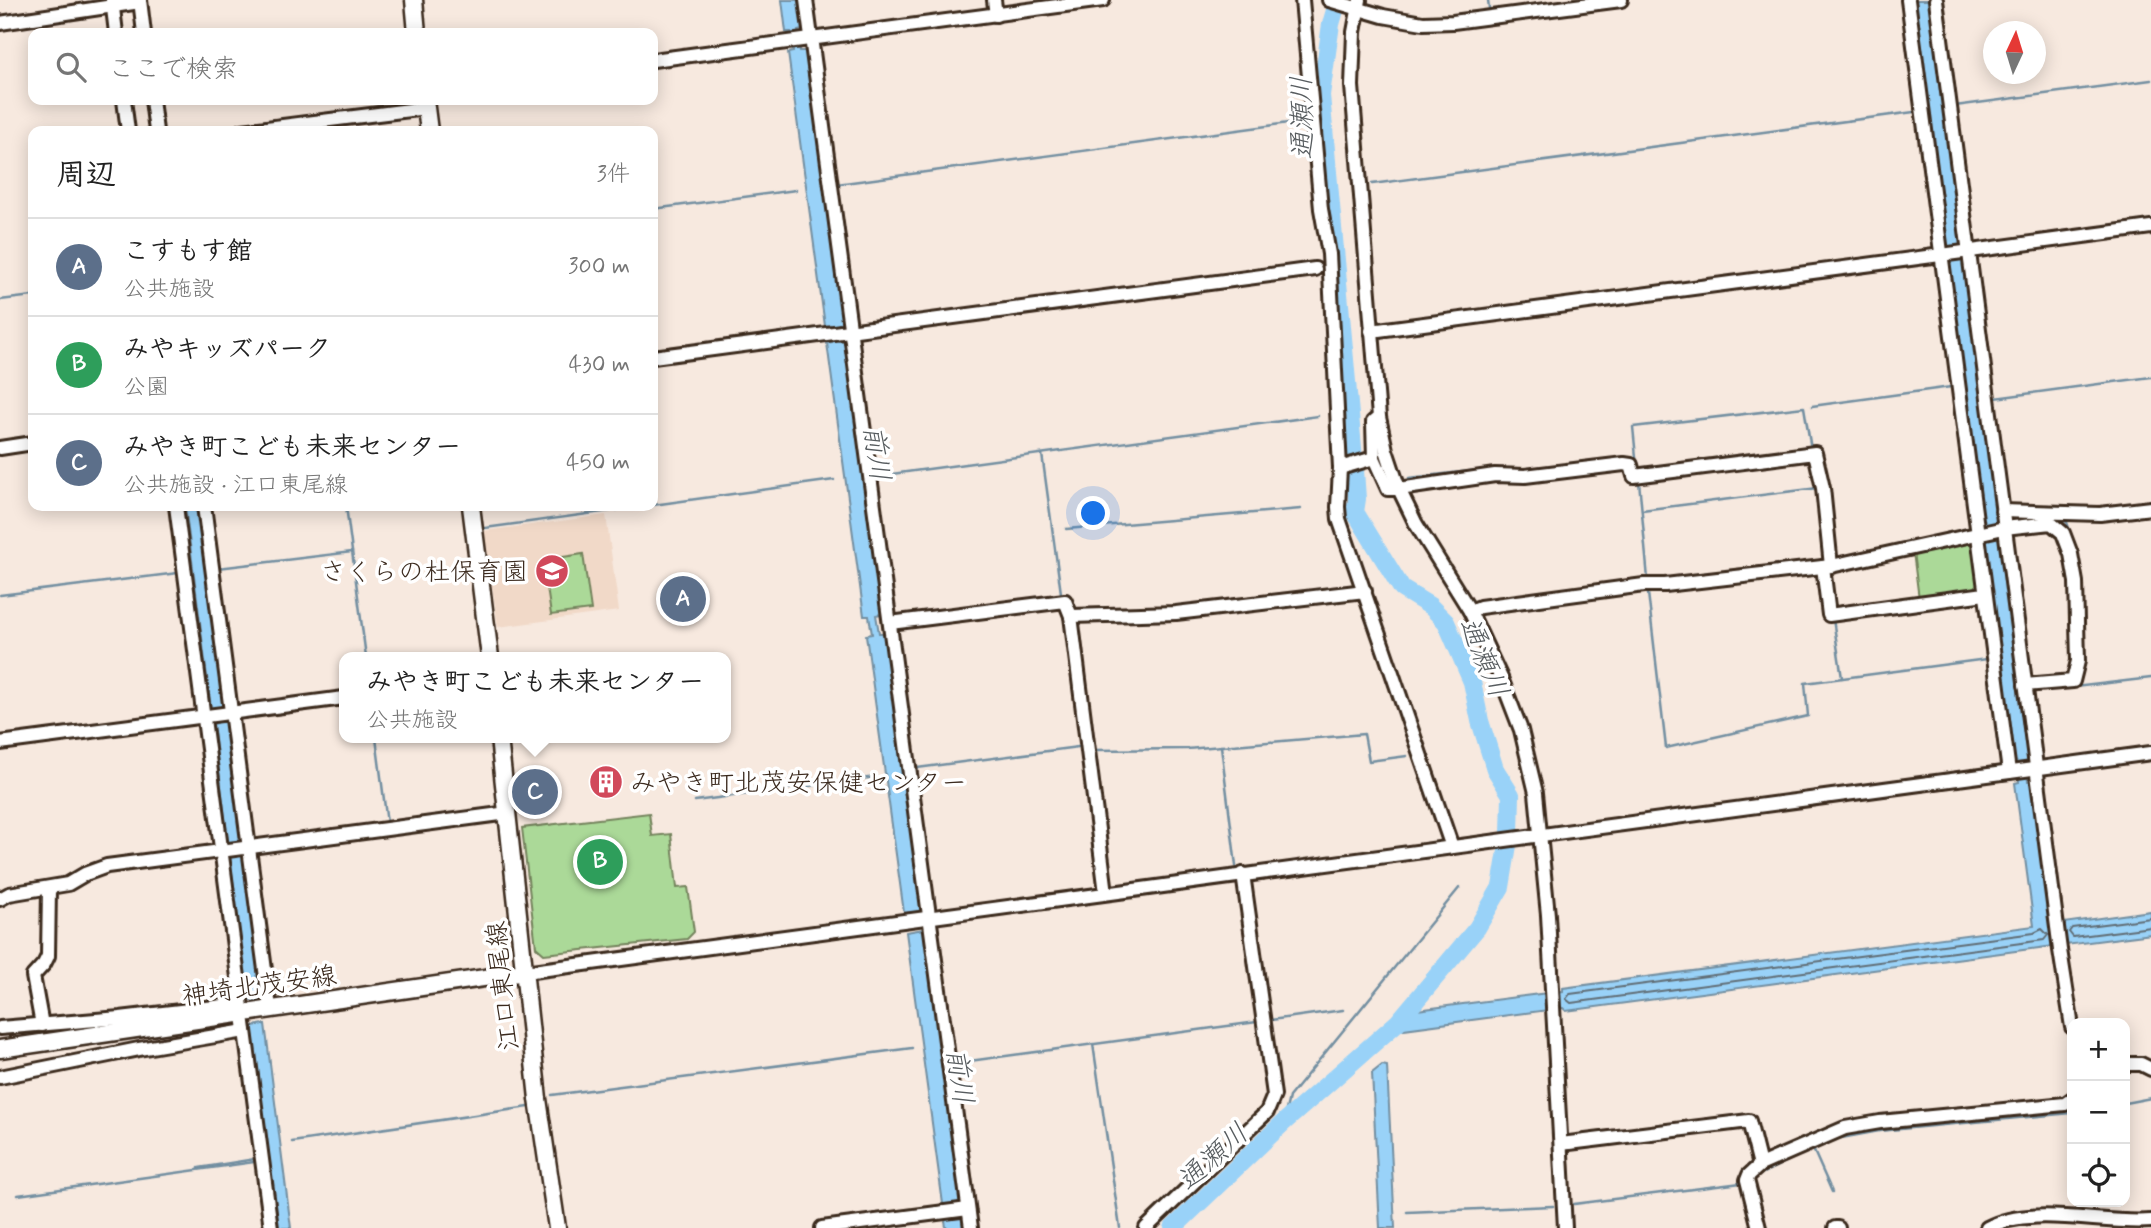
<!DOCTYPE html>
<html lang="ja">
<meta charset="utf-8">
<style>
:root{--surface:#fff;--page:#f6f6f6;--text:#222;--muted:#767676;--line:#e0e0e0;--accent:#d1495b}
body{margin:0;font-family:Mynerve,"Klee One",sans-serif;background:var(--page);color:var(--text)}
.controls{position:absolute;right:21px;bottom:21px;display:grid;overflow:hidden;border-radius:14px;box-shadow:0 4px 18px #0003}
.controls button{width:63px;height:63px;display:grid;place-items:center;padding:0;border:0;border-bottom:2px solid var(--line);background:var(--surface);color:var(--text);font:35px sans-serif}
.compass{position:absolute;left:1983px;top:21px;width:63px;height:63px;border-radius:50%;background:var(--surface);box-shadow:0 4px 18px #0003;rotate:4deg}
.you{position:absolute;left:1094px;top:514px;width:24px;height:24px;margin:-18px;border:5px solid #fff;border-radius:50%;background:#1a73e8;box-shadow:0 0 0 10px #1a73e833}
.badge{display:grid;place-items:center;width:46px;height:46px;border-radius:50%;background:var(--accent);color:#fff;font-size:23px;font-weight:700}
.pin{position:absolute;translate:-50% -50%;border:4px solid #fff;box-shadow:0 2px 7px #0006}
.popup{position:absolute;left:339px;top:652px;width:392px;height:91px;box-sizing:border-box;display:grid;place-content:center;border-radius:14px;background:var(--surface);filter:drop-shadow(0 2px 5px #0005);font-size:23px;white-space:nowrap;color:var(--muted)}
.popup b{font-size:26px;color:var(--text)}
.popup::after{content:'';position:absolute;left:50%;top:100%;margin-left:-14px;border:14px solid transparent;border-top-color:var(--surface)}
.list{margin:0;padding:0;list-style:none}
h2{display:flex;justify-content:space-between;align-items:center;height:91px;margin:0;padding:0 28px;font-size:30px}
h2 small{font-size:23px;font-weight:400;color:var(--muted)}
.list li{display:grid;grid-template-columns:46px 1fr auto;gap:21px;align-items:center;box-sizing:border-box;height:98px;padding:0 28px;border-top:2px solid var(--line)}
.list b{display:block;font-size:26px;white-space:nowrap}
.list p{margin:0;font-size:23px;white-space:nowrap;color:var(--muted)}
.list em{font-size:23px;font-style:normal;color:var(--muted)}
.icon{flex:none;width:38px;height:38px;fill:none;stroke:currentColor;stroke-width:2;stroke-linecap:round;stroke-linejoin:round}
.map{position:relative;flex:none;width:2151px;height:1228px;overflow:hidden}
.search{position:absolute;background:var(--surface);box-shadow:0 4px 18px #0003;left:28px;top:28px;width:630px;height:77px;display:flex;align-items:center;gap:18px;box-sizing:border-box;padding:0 24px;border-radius:14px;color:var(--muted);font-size:26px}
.panel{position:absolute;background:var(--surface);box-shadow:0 4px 18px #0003;left:28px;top:126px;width:630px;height:385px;border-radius:14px}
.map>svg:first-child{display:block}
.built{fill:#f1d9c8}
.green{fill:#abd998;stroke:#73825b;stroke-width:2}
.water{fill:#99d2f8;stroke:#738fa1;stroke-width:2}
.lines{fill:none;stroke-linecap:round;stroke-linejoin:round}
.shore{stroke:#616d75;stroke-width:2}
.stream{stroke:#738fa1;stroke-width:2.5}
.river{stroke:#99d2f8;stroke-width:18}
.minor-casing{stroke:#3b2a1e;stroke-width:18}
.major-casing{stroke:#3b2a1e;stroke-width:21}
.minor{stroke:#fff;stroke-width:12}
.major{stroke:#fff;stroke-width:16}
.labels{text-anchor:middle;stroke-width:7;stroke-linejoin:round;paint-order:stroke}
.poi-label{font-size:26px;fill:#3b2a1e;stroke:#fff;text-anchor:end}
.street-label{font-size:26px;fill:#3b2a1e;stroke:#fff}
.water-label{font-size:28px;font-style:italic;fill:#575c5f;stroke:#fff}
</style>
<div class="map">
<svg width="2151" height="1228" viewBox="0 0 2151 1228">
<rect width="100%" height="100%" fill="#f7e9df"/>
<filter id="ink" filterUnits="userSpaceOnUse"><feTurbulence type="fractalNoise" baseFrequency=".0143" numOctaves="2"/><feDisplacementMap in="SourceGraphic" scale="14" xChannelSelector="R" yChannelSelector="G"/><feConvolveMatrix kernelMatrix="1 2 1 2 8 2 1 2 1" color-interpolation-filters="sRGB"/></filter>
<g filter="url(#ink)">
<path class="built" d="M606 515 619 611 498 627 484 531Z"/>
<g class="green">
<path d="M1971 540 1975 541 1982 591 1919 599 1913 552Z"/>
<path d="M583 554 591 610 551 615 543 560Z"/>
<path d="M649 813 652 836 671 834 677 888 688 887 694 932 687 939 544 954 536 947 522 828Z"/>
</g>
<g class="water">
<path d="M782 0H799L802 30 798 31 800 51H806L842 323 837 325 839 341H845L881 614 876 615 879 633H884L922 911 904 913 866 635 872 634 869 616H864L827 343 832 342 830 325 825 326 788 53 793 52 791 32H786Z"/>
<path d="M1913 0H1930L1961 246 1956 247 1958 259 1963 258 2029 763 2026 764 2028 781H2032L2063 928V923L2151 911V934L2066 945 2065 939 2054 946 1566 1011 1563 1008 1396 1030 1417 1010 1563 991V988L2034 926 2015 783 2019 782 2017 765H2013L1947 260 1951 248H1945Z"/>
<path d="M185 506H198L224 706 220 707 222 722H226L241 840 237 841 239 856H243L261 997 258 998V1001L248 999 230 857H234L232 842H228L213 724 217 723 215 708H211Z"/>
<path d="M924 929 960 1202 956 1203 957 1217H963L964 1228H946L945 1219 950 1218 948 1204H943L906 932Z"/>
<path d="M265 1024 291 1228H278L252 1026Z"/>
<path d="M1382 1065 1387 1066 1395 1228H1380L1372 1073Z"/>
</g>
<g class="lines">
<g class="shore">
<path d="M2151 918 2072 928 2069 932 2073 937 2151 927"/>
<path d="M2042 929 2048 935 2044 940 1571 1003 1566 999 1570 994 2034 933Z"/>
</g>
<g class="stream">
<path d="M1488 0 1489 8"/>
<path d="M1955 106 2151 80"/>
<path d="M837 184 1296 122"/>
<path d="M1372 184 1914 112"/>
<path d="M653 209 796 190"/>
<path d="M0 300 33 296"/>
<path d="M1995 398 2151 377"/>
<path d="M1812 406 1951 387"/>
<path d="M1042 454 1061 593"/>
<path d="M1637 467 1633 427 1804 407 1811 449"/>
<path d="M877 476 1318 416"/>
<path d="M1409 478 1496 468 1528 469 1627 457"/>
<path d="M1639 481 1648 579"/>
<path d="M653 505 834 480"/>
<path d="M346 506 366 657"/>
<path d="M1642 510 1818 488"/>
<path d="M2010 518H2038"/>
<path d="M2055 518 2067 522 2075 548"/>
<path d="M485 528 646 506"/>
<path d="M1066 529 1301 509"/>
<path d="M218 568 352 552"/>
<path d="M1648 593 1666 748 1808 716 1805 683 1987 659"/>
<path d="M0 595 178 573"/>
<path d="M1064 613 1066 627"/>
<path d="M1833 619 1842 678"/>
<path d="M2032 692 2151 678"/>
<path d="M376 738 387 823"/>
<path d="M1221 746 1236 866"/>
<path d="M1094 750 1187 749 1364 734 1369 761 1407 756"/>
<path d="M917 768 1078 747"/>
<path d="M695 801 876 777"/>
<path d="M398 834 495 821"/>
<path d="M1271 1020 1343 1010"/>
<path d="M1398 1022 1409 1020"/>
<path d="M1093 1044 1120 1228"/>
<path d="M955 1063 1257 1022 1249 962"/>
<path d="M552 1095 912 1048"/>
<path d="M2125 1103 2151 1098"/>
<path d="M1283 1123 1289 1097 1460 887"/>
<path d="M1836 1139 1879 1131 2072 1113"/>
<path d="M292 1142 529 1107"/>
<path d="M1813 1149 1832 1192"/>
<path d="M199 1168 255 1159"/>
<path d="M1757 1176 1810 1150"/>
<path d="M18 1195 254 1162"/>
<path d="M1574 1204 1741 1183"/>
<path d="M1407 1212 1553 1206"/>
</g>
<path class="river" d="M1173 1228 1283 1123 1398 1022 1477 928 1501 887 1510 833 1511 795 1495 769 1480 721 1472 682 1446 622 1430 606 1402 589 1355 512 1357 499 1355 470 1321 95 1331 24 1338 0"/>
<g class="minor-casing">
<g id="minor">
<path d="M112 0 116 33"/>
<path d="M140 0 144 33"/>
<path d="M806 0 971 1228"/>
<path d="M994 0 996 15"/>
<path d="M1302 0 1321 209 1329 254 1340 468 1338 507 1339 519 1452 847"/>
<path d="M1329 0 1383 16 1423 23 1453 22 1621 0"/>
<path d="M1360 0 1354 32 1352 86 1379 417 1386 450 1399 489 1416 524 1470 611 1501 678 1521 730 1536 793 1548 915 1565 1228"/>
<path d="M1908 0 2009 772"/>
<path d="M1936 0 2060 950 2072 1027"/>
<path d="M0 23 140 2"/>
<path d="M653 60 1103 0"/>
<path d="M124 100 128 131"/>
<path d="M152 100 156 131"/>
<path d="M242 131 426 108"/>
<path d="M1371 331 2151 227"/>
<path d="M653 357 1315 269"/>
<path d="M0 448 33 443"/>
<path d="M1374 458 1373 422 1379 417"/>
<path d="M1340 468 1374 458 1388 489H1399L1495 475 1525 476 1624 464 1631 465 1634 476 1815 453 1823 488 1831 566"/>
<path d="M176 506 271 1228"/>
<path d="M204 506 270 1008"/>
<path d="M2002 511 2100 514 2151 508"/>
<path d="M1823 567 1829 615 1985 594"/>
<path d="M1470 611 1480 607 1644 585H1665L1831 566 2004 528 2051 523 2063 533 2071 554 2076 582 2078 661 2073 681 2025 685"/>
<path d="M1071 616 1176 613 1365 591"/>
<path d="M890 623 1065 601 1071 616 1106 893"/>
<path d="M0 743 344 698"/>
<path d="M0 899 9 894 68 884 85 874 107 866 508 813"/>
<path d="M525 972 2151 753"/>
<path d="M42 1025 33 976 44 964 48 956 49 889"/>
<path d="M0 1028 120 1018 241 1004"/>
<path d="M2125 1064H2141L2151 1069"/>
<path d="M0 1077 139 1049 245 1031"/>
<path d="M1561 1144 1749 1121 1760 1165"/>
<path d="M822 1228 968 1209"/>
<path d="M1146 1228 1267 1112 1274 1095 1243 874"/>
<path d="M1759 1228 1747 1180 1749 1175 1760 1165 1845 1128 1880 1122 2065 1104 2072 1099"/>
<path d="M1835 1228H1838"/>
<path d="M1987 1228C2031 1204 2102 1225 2151 1221"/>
</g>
</g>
<g class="major-casing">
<g id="major">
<path d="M414 0 417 33"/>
<path d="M425 100 429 131"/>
<path d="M471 506 490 657"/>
<path d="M499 738 538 1099 557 1228"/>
<path d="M0 1049 525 972"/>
</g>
</g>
<use href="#minor" class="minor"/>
<use href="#major" class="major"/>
</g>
</g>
<defs>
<g id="school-disc" transform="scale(1.75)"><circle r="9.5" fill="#d1495b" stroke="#fff"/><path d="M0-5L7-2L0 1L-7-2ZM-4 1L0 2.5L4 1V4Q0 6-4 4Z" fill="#fff"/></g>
<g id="building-disc" transform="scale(1.75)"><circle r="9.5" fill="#d1495b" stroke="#fff"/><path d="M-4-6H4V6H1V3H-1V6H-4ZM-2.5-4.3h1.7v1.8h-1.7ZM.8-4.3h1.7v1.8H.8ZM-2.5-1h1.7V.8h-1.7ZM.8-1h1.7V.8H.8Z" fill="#fff"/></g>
</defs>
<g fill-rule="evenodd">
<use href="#school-disc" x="552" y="571"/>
<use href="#building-disc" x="606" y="782"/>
</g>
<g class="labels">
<g class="poi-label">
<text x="528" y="580">さくらの杜保育園</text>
<text x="630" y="791" text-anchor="start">みやき町北茂安保健センター</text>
</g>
<g class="street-label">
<text transform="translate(259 985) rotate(-8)" y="9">神埼北茂安線</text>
<text transform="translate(502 986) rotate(-96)" y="9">江口東尾線</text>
</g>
<g class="water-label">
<text transform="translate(1301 118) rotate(-91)" y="10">通瀬川</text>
<text transform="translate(878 453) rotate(82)" y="10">前川</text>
<text transform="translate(1485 657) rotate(67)" y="10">通瀬川</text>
<text transform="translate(961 1076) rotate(82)" y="10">前川</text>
<text transform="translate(1212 1156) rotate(-42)" y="10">通瀬川</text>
</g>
</g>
</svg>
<div class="controls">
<button>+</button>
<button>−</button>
<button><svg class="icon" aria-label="locate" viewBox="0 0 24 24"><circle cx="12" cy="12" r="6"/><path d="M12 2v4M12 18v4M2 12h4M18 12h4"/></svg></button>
</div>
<svg class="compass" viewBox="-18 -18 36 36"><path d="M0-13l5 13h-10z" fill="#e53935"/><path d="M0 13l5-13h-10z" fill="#767676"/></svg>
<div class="you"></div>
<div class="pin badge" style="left:683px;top:599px;background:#5c6f8a">A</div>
<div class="pin badge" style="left:600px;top:862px;background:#2e9e5b">B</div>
<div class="pin badge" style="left:535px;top:792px;background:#5c6f8a">C</div>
<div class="popup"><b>みやき町こども未来センター</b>公共施設</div>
<div class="search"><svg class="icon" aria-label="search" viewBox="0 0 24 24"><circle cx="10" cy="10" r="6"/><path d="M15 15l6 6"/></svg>ここで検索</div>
<section class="panel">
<h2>周辺<small>3件</small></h2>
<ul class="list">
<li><span class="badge" style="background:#5c6f8a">A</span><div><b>こすもす館</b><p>公共施設</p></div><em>300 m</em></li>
<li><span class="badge" style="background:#2e9e5b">B</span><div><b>みやキッズパーク</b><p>公園</p></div><em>430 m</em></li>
<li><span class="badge" style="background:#5c6f8a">C</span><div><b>みやき町こども未来センター</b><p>公共施設 · 江口東尾線</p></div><em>450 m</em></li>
</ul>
</section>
</div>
